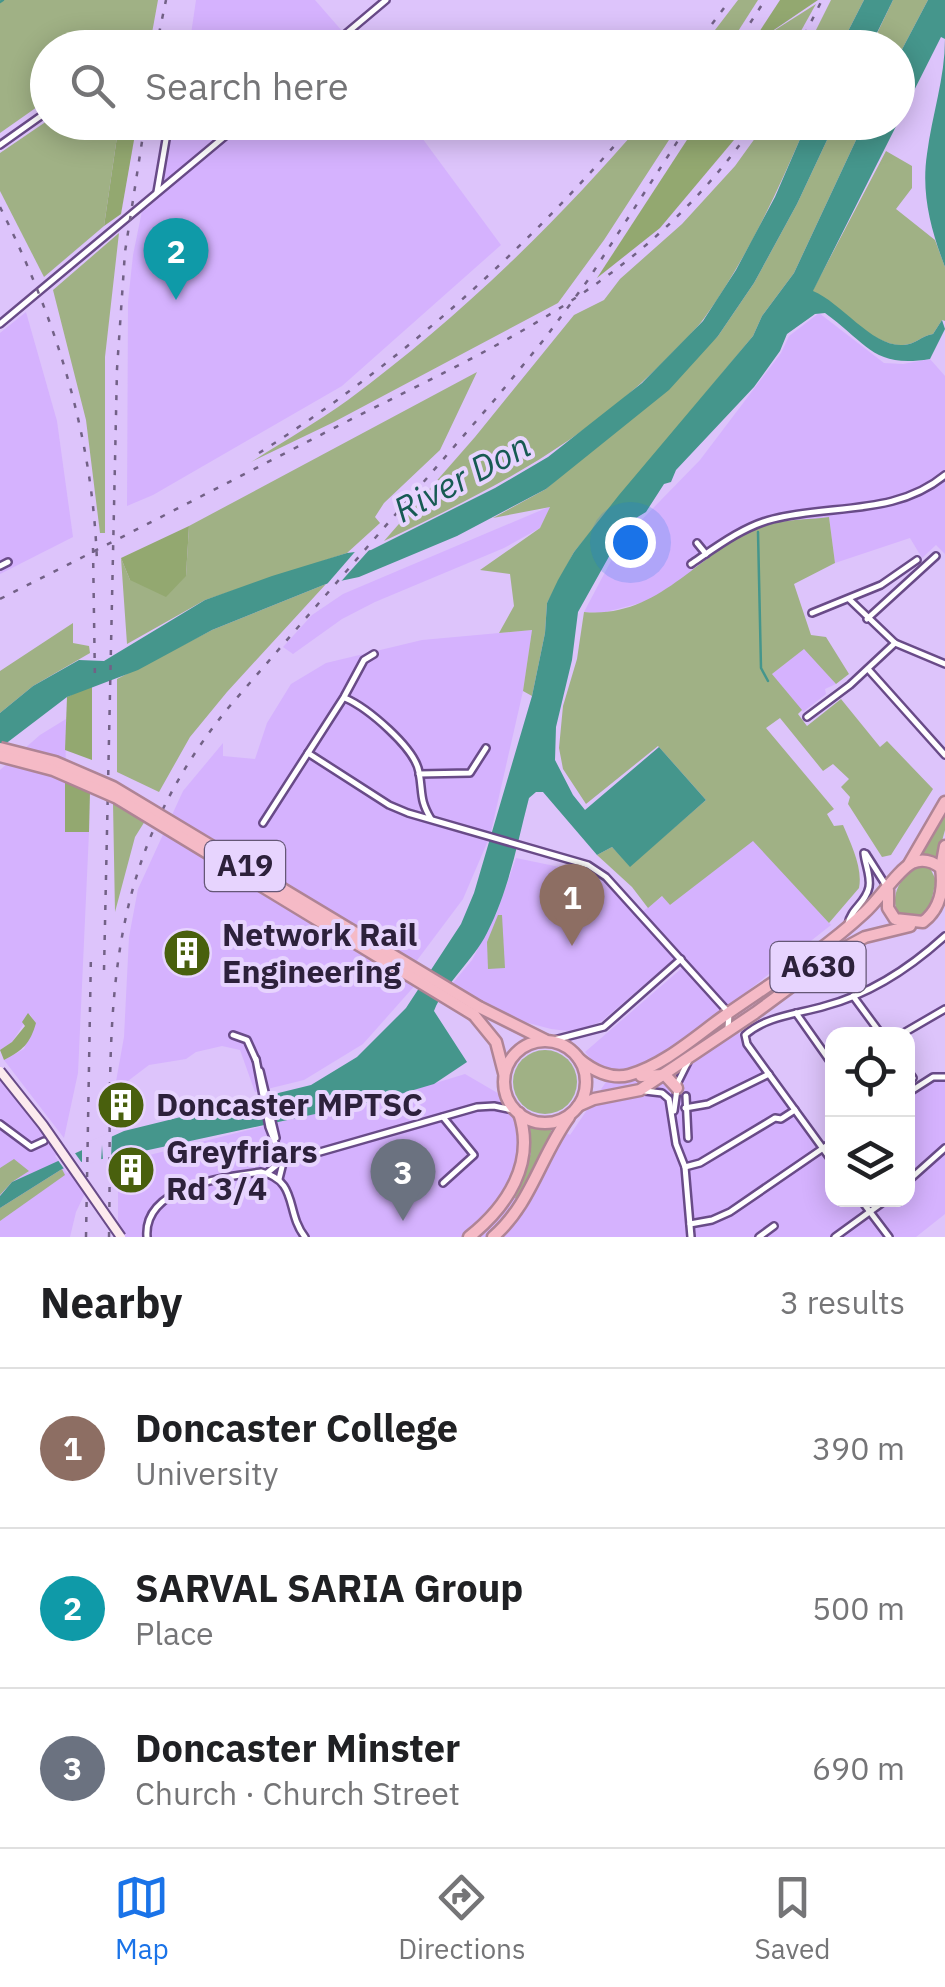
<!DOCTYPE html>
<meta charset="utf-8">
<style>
:root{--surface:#fff;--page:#f6f6f6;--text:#202124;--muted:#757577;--line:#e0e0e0;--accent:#1a73e8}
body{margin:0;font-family:"IBM Plex Sans",sans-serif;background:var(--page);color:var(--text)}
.controls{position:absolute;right:30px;bottom:30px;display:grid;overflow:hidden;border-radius:20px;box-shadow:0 5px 25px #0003}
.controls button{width:90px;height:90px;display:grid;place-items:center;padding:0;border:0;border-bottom:2px solid var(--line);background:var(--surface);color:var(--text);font:50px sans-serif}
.you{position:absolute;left:630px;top:542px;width:35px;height:35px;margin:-25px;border:8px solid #fff;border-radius:50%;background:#1a73e8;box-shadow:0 0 0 15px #1a73e833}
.badge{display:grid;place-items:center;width:65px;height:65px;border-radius:50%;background:var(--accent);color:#fff;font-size:32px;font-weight:700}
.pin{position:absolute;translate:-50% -82px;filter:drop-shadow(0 2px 5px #0008)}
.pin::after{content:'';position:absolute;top:52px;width:35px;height:30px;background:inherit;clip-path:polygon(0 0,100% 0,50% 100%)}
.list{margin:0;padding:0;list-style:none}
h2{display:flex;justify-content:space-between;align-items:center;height:130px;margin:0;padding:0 40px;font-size:42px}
h2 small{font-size:32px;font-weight:400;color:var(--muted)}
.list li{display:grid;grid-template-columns:65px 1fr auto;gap:30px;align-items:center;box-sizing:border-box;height:160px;padding:0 40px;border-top:2px solid var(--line)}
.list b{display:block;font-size:38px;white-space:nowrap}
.list p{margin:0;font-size:32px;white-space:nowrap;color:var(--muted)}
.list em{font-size:32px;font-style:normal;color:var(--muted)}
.icon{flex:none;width:55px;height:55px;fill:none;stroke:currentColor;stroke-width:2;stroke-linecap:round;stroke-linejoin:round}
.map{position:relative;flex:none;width:945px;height:1237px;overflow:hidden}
.search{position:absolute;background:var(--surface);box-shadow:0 5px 25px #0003;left:30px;right:30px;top:30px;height:110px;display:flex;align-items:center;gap:25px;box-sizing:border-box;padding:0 35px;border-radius:55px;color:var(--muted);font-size:38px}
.sheet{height:610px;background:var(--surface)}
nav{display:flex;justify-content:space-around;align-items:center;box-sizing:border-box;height:140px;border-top:2px solid var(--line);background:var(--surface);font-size:28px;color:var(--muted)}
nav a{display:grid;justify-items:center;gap:5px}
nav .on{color:var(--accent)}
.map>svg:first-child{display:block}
.built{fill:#d5b2fe}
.green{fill:#a0b185}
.forest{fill:#93a870}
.water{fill:#45968c}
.pier{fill:#ddc4fb}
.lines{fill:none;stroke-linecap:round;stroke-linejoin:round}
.stream{stroke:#45968c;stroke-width:2.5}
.street-casing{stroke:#694b88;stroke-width:10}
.highway-casing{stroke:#af8495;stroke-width:15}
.street{stroke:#fff;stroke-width:5}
.highway{stroke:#f5bac6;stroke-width:10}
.rail{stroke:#726186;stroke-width:2.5;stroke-dasharray:5 10;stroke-linecap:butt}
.secondary-bridge-casing{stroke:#694b88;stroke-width:12;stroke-linecap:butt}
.highway-bridge-casing{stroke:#af8495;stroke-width:15;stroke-linecap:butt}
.secondary-bridge{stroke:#fceaee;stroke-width:8}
.highway-bridge{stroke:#f5bac6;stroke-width:10}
.labels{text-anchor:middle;stroke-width:8;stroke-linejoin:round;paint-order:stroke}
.shield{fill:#e7d4fe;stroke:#655776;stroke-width:2.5}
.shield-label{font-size:30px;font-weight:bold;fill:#2d213b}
.poi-label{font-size:32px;font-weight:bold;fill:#2d213b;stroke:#e7d4fe;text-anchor:start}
.water-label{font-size:35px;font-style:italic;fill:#175a53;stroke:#e7d4fe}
</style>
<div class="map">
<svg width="945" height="1237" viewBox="0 0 945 1237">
<rect width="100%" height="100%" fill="#ddc4fb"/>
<g class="built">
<path d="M196 0H315L356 47 189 48Z"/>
<path d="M172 123H411L501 245 342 386 153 495 127 506 128 302 133 255 142 211 150 207 161 141Z"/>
<path d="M26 312 57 421 73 537 0 574V333Z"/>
<path d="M819 313 884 363 903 364 930 359 945 376V554L936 545 922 558 910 538 835 563 829 517 762 526 648 601 602 613 584 612 622 540 700 460 781 353 789 336Z"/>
<path d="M551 506 540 528 504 548 375 602 342 619 293 654 283 647 312 615 343 594Z"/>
<path d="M532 630 523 691 490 836 463 899 412 967 255 872 224 845 223 849 202 847 418 982 363 1044 304 1080 255 1092 240 1050 222 1046 196 1052 186 1059 149 1065 120 1087H115L124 1037 129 937 138 889 183 791 223 743V756L255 759 267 723 291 684 326 663 422 640Z"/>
<path d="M805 648 836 684 825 689 826 694 803 712 772 674Z"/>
<path d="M66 719 65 831 89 832 78 1073 64 1138 4 1060 24 1049 35 1023 30 1014 12 1042 0 1050V770L40 735Z"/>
<path d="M753 840 831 925 726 1008 693 980 726 1016 823 1148 832 1142V1200H908V1093L933 1077H945V1214L916 1237H118V1163L287 1120 380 1100 465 1074 570 1135 608 1079 585 1052 682 968 674 959 602 1021 576 1032 551 1029 517 1020 485 1005 452 984 472 960 497 912 516 858 579 871 604 879 638 915 663 896 670 905Z"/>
<path d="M0 1066 89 1185 76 1212 70 1237H0Z"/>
</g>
<g class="green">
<path d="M0 0H158L152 33 134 38 121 47 48 48 47 100 0 133Z"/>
<path d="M738 0H758L728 47H702Z"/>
<path d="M831 0H864L840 47 807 48Z"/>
<path d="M893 0H928L898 57V48H870Z"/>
<path d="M816 4 792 47 749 48 750 46Z"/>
<path d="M47 121 119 123 104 226 44 277 0 191V153Z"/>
<path d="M643 122 680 123 604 240 558 303 334 422 251 462C283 442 317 422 348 400 457 319 554 226 643 122Z"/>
<path d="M766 123H807C778 190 748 257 705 317 695 331 681 343 669 356 583 444 493 489 384 541L475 437 574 315 604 300 620 279 682 224 735 166Z"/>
<path d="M835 123H864L794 273 762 316 753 336 574 552 547 603 545 633 532 696 523 691 532 630 499 633 514 606 510 574 480 570 540 528 550 507 493 518 546 489 718 336 754 283 797 204Z"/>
<path d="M886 151 912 166V188L896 209 935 240 945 267V321L942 320 933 334C921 336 915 345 903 345 876 347 835 308 812 292Z"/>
<path d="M119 233 105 357V533H100L86 420 53 290Z"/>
<path d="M477 372 440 450 384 503 375 517 380 523 347 553 205 600 127 644 121 558 130 580 186 576 189 526Z"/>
<path d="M829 517 835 563 794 584 811 635 826 637 849 674 836 684 804 649 772 674 802 710 798 714 807 726 841 699 880 747 887 741 933 789 891 855 882 857 848 804 850 797 841 787 849 779 833 764 823 771 780 718 766 728 834 809 827 814 834 826 843 825C851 844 863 868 859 888L829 923 753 841 670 905 662 896 648 908 632 887 597 855 612 847 630 866 706 800 658 746 586 804 563 769 559 748 563 706 577 659 584 612C660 619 697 552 760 527 780 519 808 520 829 517Z"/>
<path d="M326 584 227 692 190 737 159 792 117 772V679L212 630Z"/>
<path d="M73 623V643L89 646 90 653 33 686 0 713V671Z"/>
<path d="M113 803 145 821 135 837 115 912Z"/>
<path d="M945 813V830L937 859 919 855Z"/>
<path d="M921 866 930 868 936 880 930 907 917 919 899 916C888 895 901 875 921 866Z"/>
<path d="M498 915H502L505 968 488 969 487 942Z"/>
<circle cx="545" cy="1082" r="32"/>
<path d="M530 1126 553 1127 521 1200 515 1198 531 1153Z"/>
<path d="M14 1159 29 1171 12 1182 0 1195V1168Z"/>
<path d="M62 1169 65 1175 0 1221V1208Z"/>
</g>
<g class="forest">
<path d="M780 0H818L750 46Z"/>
<path d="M119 123H137L121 214 104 226Z"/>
<path d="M698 123H729L739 134 660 228 597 278Z"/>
<path d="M189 526 186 576 166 597 130 580 121 558Z"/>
<path d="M92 685V760L65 750 67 697Z"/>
<path d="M65 780 90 792 89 832H65Z"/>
<path d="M28 1013 36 1023C30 1044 23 1050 4 1060L0 1050 12 1042 25 1026 22 1022Z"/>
</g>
<g class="water">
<path d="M864 0H893L870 47H840Z"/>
<path d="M928 0H945V267C931 230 921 194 927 154 932 115 945 78 945 39L941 37 813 291C842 303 872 347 903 345 915 345 921 336 933 334L942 320 945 329 930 359C873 369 866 342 825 313L815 314 787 334 780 351 754 387 676 470 671 482 664 484 646 512 636 518 621 535 578 612 572 660 556 727 555 760 573 795 585 810 659 747 706 800 630 867 612 847 597 855 543 792H536L529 798C517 844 509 890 487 933 473 961 445 983 434 1011L467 1062 434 1084 380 1100 116 1157 81 1162 62 1169 0 1208V1196L12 1182 124 1131 311 1085 357 1057 406 1008 461 924 474 893 532 696 545 633 547 603 558 580 574 552 619 495 753 336 762 316 794 273 864 123 898 122V57Z"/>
<path d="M807 123H835L797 204 754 283 718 336 669 390 546 489 457 536 359 577 326 584 212 630 138 670 67 697 0 748V713L33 686 79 660 104 661 205 600 272 576 347 553 371 550 495 488 548 457 642 383 703 321 736 270 775 197Z"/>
</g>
<g class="pier">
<path d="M378 540 337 586 321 591 360 546Z"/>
<path d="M112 1132 111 1160H103L102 1145 101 1162 83 1164 67 1173 55 1156 72 1149 82 1163V1144Z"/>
</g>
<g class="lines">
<g class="stream">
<path d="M0 2 3 0"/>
<path d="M758 532 761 668 768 681"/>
</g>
<g class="street-casing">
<g id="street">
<path d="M135 48 149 42 171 48"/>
<path d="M329 48 386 0"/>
<path d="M0 145 48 111"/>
<path d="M157 192 169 122"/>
<path d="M0 324 242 122"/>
<path d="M697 543 706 554"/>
<path d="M691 564C716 547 744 526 773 519 831 504 896 516 945 475"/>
<path d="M0 566 8 562"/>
<path d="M849 599 895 643 945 664"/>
<path d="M812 613 881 585 917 560"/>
<path d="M867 619 936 556"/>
<path d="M868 669 945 755"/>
<path d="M345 698C368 708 415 748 419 772 423 793 419 799 431 819"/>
<path d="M807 717 850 685 895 643"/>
<path d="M308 753 389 805 408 813 588 865 606 877 729 1013 728 1029"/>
<path d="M419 774 470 773 486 748"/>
<path d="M263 823 344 697 364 660 374 654"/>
<path d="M866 854 887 887"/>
<path d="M848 924C851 908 866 903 869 887 871 876 865 864 864 853"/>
<path d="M853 996 881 1034"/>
<path d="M796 1013 832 1064"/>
<path d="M902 1034 945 1009"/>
<path d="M233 1035 247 1040 256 1060"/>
<path d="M550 1041 604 1027 681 959"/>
<path d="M256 1059 269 1127 283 1163 279 1179"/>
<path d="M260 1071 276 1138"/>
<path d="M908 1071 913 1078"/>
<path d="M645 1091 662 1093 669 1099 676 1144 685 1167 691 1237"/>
<path d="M908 1093 933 1077H945"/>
<path d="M686 1096 688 1138"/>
<path d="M685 1108 708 1104 769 1074"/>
<path d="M674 1111 678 1082 689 1060"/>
<path d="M0 1124 31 1147 44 1141"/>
<path d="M832 1161 747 1044 745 1035C766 1016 798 1014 825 1006 870 994 911 967 945 936"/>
<path d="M685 1167 700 1163 775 1118 781 1119 795 1110"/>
<path d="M267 1173 278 1164 477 1107 494 1106 517 1111"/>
<path d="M908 1181 945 1148"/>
<path d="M443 1183 474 1155 443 1117"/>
<path d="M861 1200 889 1237"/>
<path d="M690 1224 712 1220 730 1212 832 1142"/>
<path d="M147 1237C143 1186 224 1177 261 1172 299 1181 285 1212 305 1237"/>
<path d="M759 1237 774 1226"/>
<path d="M835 1237 886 1200"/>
</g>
</g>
<g class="highway-casing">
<g id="highway">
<path d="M909 864 945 802"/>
<path d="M941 868 945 846"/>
<path d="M479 1007 545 1040"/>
<path d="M474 1015 496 1042 504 1073"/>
<circle cx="545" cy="1082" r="41"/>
<path d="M579 1059C592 1070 611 1080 629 1075 665 1065 697 1035 727 1014 773 982 823 951 864 913 878 901 898 870 912 863 923 858 932 861 941 868 944 889 940 909 923 922L895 919 888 908V890"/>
<path d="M641 1076 665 1075 677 1088"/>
<path d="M578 1106 594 1099 640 1090 755 1013 839 951 865 937 910 926"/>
<path d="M469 1237C507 1207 536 1163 519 1113"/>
<path d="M493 1237C531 1204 540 1157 569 1117"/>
</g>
</g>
<use href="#street" class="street"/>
<use href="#highway" class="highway"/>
<g class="rail">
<path d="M156 48 166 0"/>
<path d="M694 48 730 0"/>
<path d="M734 48 765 0"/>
<path d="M798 48 822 0"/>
<path d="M0 207C56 319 93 436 97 563"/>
<path d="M259 453C400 364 526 250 635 122"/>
<path d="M93 548 95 683"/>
<path d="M0 599C113 542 225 484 338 426 505 341 645 284 756 122"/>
<path d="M104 970 117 369 125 252 145 122"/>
<path d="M86 1237 91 952"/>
<path d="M109 1237C113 1033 90 877 229 707L497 397 546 337 588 280 690 122"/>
</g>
<g class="secondary-bridge-casing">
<path id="secondary-bridge" d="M0 1071 43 1125 121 1237"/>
</g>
<g class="highway-bridge-casing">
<g id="highway-bridge">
<path d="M0 748 55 762 113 787 479 1007"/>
<path d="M0 756 53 770 117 798 474 1015"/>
</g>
</g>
<use href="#secondary-bridge" class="secondary-bridge"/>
<use href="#highway-bridge" class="highway-bridge"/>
</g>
<defs>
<g id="building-disc" transform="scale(2.5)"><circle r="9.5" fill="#49600d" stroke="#e7d4fe"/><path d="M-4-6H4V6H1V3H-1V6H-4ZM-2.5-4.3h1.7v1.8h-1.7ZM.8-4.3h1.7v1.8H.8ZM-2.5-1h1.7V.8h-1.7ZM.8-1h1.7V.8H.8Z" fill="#fff"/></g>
</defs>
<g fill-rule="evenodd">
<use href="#building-disc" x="187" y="953"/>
<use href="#building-disc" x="121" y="1105"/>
<use href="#building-disc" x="131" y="1170"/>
</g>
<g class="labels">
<g class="shield">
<rect x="205" y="841" width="80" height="50" rx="8"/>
<rect x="770.5" y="942" width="95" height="50" rx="8"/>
</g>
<g class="shield-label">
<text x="245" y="876">A19</text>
<text x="818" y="977">A630</text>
</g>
<g class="poi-label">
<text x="222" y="946">Network Rail<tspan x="222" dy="37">Engineering</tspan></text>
<text x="156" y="1116">Doncaster MPTSC</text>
<text x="166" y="1163">Greyfriars<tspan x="166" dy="37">Rd 3/4</tspan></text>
</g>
<g class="water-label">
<text transform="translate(462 478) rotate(-28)" y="12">River Don</text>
</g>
</g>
</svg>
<div class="controls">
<button><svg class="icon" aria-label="locate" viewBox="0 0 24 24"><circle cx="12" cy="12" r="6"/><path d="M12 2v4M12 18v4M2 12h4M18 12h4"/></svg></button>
<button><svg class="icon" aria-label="layers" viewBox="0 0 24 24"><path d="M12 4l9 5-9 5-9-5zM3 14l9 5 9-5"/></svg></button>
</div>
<div class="you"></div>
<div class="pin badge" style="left:572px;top:946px;background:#8d6e63">1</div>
<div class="pin badge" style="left:176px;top:300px;background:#0f9aa8">2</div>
<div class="pin badge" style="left:403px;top:1221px;background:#6b7280">3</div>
<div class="search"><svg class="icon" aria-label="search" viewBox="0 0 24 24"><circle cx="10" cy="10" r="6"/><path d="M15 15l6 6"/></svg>Search here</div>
</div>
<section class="sheet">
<h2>Nearby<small>3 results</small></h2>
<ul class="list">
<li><span class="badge" style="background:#8d6e63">1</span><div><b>Doncaster College</b><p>University</p></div><em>390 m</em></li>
<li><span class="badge" style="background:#0f9aa8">2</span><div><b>SARVAL SARIA Group</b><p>Place</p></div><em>500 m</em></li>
<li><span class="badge" style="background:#6b7280">3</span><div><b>Doncaster Minster</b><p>Church · Church Street</p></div><em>690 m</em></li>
</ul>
</section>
<nav>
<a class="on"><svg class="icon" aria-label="map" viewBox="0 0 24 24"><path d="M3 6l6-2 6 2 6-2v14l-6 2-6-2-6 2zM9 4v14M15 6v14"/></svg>Map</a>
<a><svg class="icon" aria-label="directions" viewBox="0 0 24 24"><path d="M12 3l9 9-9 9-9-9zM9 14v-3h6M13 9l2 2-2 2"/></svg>Directions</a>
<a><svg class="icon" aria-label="saved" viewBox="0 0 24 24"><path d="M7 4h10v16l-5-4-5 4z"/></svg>Saved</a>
</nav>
